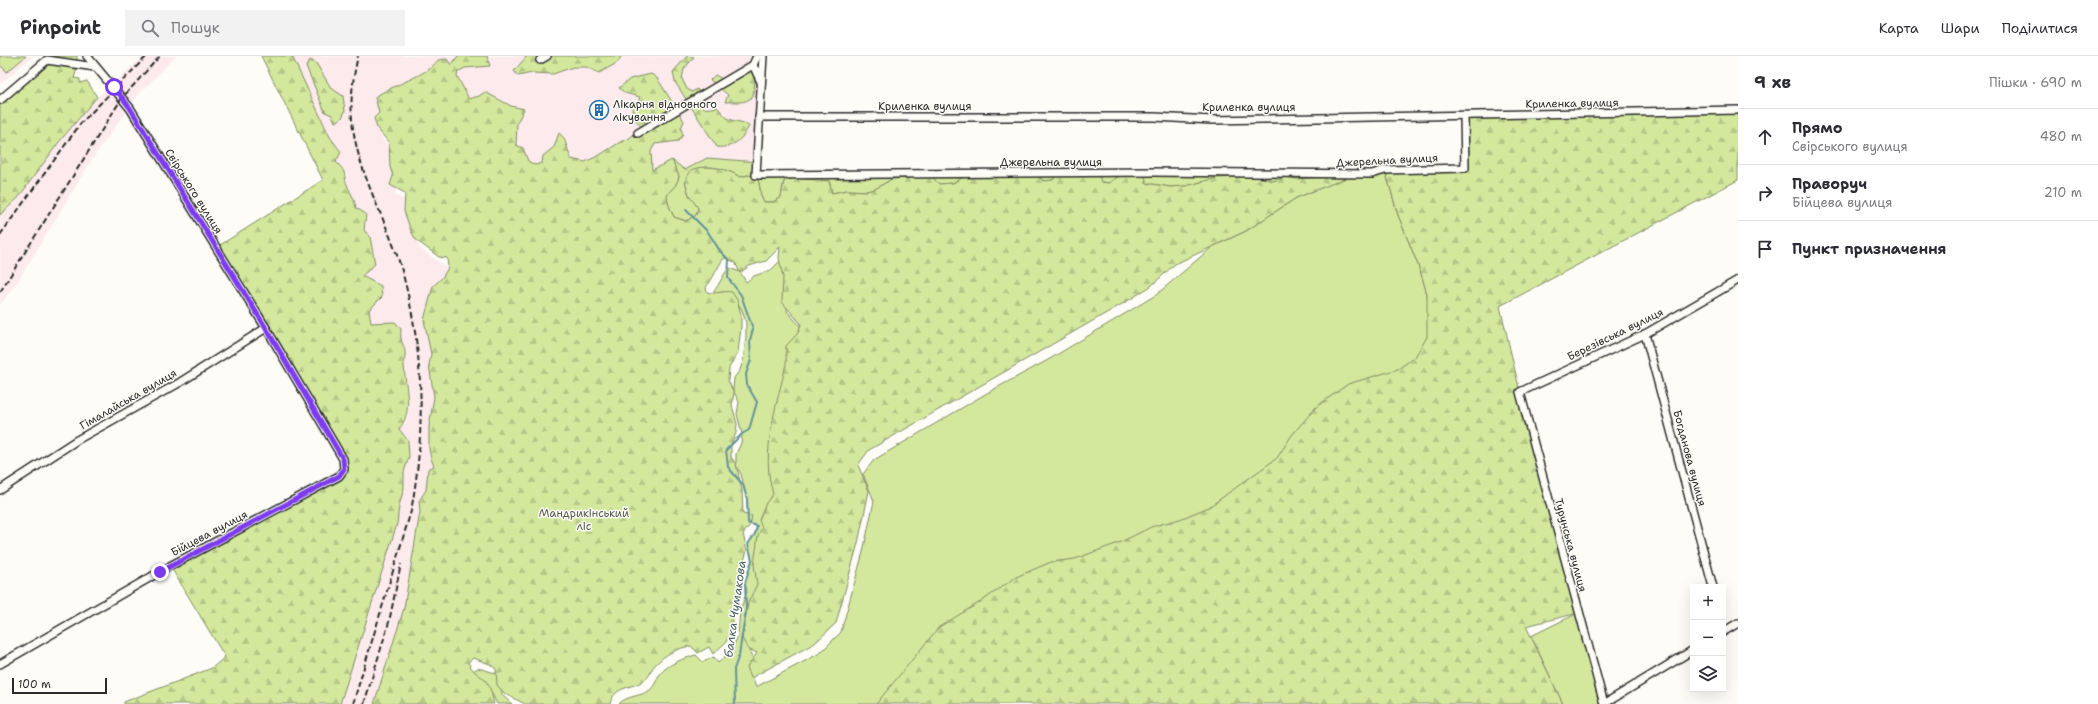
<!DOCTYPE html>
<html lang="uk">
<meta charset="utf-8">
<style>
:root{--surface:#fff;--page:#f2f2f3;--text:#2b2b33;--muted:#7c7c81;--line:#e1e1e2}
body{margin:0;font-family:"Shantell Sans",sans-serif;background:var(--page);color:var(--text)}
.controls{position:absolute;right:12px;bottom:12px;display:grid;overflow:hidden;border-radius:0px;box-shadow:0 4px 16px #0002}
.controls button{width:36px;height:36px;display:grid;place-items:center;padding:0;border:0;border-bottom:1px solid var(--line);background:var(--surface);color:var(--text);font:20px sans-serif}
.scale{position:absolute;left:12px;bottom:10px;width:95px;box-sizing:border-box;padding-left:4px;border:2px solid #2b2b2b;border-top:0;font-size:11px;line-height:14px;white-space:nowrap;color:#2b2b2b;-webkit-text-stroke:3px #fdfcf7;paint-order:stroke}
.stop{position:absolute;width:12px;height:12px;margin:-9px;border:3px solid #7c3aed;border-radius:50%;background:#fff}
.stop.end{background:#7c3aed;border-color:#fff;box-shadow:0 1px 4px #0008}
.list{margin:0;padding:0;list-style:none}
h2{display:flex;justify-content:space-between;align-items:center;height:52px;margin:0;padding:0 16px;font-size:17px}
h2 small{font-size:13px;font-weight:400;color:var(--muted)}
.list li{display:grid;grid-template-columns:26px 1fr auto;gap:12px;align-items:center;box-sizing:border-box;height:56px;padding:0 16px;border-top:1px solid var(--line)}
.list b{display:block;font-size:15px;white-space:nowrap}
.list p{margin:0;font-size:13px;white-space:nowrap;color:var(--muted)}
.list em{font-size:13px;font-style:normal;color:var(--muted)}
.icon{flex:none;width:22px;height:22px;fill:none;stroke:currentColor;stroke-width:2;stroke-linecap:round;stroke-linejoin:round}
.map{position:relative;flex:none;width:1738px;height:648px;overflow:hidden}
header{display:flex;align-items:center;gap:24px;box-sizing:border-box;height:56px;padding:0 20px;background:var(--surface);border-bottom:1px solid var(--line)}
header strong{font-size:19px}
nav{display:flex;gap:22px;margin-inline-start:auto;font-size:14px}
.search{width:280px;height:36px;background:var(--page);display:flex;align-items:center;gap:10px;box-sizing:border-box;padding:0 14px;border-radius:0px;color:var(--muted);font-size:15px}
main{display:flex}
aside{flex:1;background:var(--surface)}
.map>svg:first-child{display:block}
.built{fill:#fceaed}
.grass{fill:#d3e89d;stroke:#7f8a64}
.forest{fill:url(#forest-firs);stroke:#7f8a64}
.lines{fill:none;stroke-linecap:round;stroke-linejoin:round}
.stream{stroke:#63929b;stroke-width:2}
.minor-casing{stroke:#2b2b2b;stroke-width:10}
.minor{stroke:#fdfcf7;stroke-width:7}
.rail{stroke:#2b2b2b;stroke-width:2;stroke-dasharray:6 3;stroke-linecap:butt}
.route{stroke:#7c3aed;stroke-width:5}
.labels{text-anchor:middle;stroke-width:3;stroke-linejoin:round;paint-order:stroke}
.street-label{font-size:11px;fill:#2b2b2b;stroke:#fdfcf7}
.poi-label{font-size:11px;fill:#2b2b2b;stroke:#fdfcf7;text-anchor:start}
.park-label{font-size:11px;fill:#555a48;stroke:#fdfcf7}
.water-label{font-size:12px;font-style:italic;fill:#475f63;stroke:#fdfcf7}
</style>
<header>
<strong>Pinpoint</strong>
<div class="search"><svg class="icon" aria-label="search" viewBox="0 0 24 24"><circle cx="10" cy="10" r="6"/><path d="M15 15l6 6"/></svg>Пошук</div>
<nav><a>Карта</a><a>Шари</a><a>Поділитися</a></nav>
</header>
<main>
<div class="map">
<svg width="1738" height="648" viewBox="0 0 1738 648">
<defs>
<pattern id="forest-firs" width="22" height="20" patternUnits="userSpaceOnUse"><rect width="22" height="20" fill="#d3e89d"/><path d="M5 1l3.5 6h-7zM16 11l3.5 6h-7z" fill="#b5c787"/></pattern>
</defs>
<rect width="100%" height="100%" fill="#fdfcf7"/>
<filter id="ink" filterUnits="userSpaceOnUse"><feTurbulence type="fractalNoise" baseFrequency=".025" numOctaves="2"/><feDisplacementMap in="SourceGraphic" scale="8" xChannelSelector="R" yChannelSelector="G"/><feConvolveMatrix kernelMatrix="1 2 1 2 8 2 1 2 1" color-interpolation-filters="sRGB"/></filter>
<g filter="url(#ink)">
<g class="built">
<path d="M0 0H33L0 28Z"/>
<path d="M144 0H176L139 38 92 103 18 225 0 249V159L18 142 59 86 97 41Z"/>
<path d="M292 0H763L758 106 707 102 685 114 672 104 652 114 595 128 379 71 382 82 394 96 398 129 395 139 410 147 416 184 421 193 444 210 452 212 433 297 436 412 425 465 381 648H340L397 468 399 450 402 442 404 416 409 401 408 385 399 373 405 367 408 359V334L403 307 405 300 404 292 400 284 401 273 381 267H371L369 254 380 230 362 220 364 174 366 166 360 154 356 152 355 146 347 129V119L344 113 336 106 341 96 330 81Z"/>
</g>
<g class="grass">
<path d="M0 0H26L7 16 0 9Z"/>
<path d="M707 102 758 106 757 119 1153 116 1372 118 1385 114 1398 159 1420 214 1427 238 1432 290 1420 311 1403 323 1353 337 1321 360 1297 388 1282 412 1213 460 1185 472 1156 480 1126 496 1080 513 1056 515 1021 531 987 555 944 580 889 648H619C627 639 641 641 650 634 656 629 656 623 660 618 668 608 684 602 696 599L703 606 714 601 718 607 731 595 738 580 740 554 747 536 745 527 752 504 748 488 755 478 757 470 748 467 747 443 741 418 736 410V398L741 387 742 378 737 358 739 346 733 334 734 322 740 314 743 305 746 281V267L742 254 737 246C726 243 725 249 711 246L710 240C719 231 721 221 729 212L740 216 746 226 754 220 771 214 785 200 784 211 788 230 787 255 806 277 803 287 791 299C790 305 792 313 791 318 782 358 765 406 778 447L771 456 764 473 767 481 762 488 759 518 762 538 753 556 747 591 753 602 762 607 752 621 756 631 820 597 841 576 863 496 874 445 863 418 874 404 987 337 1048 304 1156 239 1212 191 1246 175 1296 142 1350 120 1296 123 1286 121 1273 125 1254 120 1216 122 1186 130 1170 131 1146 127 1145 118H1127L1120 120 1109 127 1101 126 1098 120 1057 118 1053 124 1043 125 1038 119 969 118 953 127 939 128 931 120 892 123 875 133 867 135 847 134 832 137 829 125 794 122 784 125 781 141 773 146H764C758 138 762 129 756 121L748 119 740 121C726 112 707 108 691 114L685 125 689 139 699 152 697 159 686 165 674 161C658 129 674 142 679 120L672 104 685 114Z"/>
<path d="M1578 557 1602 648H1563L1531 580Z"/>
<path d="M478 612 495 617 501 623 502 639 512 648H497L490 634 473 615Z"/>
</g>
<g class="forest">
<path d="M52 0H77V13L74 22 80 23V27L87 25 97 41 59 86 18 142 0 159V44Z"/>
<path d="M261 0H292L330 81 341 96 336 106C349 118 342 118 348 131 351 138 355 144 356 152L366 158 364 174 370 181 375 208 362 220 381 230 382 241 369 254 371 267 395 266 401 273C399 288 406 289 405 300 405 303 403 306 404 309 405 330 414 356 399 373L408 385 409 401 404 416V432L399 450 397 468 340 648H124V646L212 612 225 601 170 510 339 420 343 403 217 191 323 124Z"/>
<path d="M458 0H487L490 10 465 12 458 16 457 20 469 43 479 40 485 36 511 50 524 53 517 67 516 89 523 92 528 105 535 109 542 107 543 100 554 91 559 77 564 82 571 103 585 106 598 100 622 85 628 83 642 72 633 60 632 52 637 48 640 41 625 37 619 32 630 23 651 18 657 22 684 65 681 72 683 79 678 85 655 88 651 95 652 114 672 104 679 120C674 142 658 128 674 161L686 165 696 159 698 152 689 139 685 125 691 114C707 108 726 112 740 121L748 119 756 121C762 129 758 138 764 146H773L781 141 784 125 794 122 829 125 832 137 847 134 867 135 875 133 892 123 931 120 939 128 953 127 969 118 1038 119 1043 125 1053 124 1057 118 1099 120 1101 126 1109 127 1119 120 1127 118H1145L1146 127 1170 131 1186 130 1216 122 1254 120 1273 125 1286 121 1296 123 1354 119 1296 142 1246 175 1175 208 1151 230 1129 244 869 394 858 409 869 435 858 487 836 567 815 587 751 622 747 611 757 597 748 593 742 582 748 547 757 528 754 509 758 479 762 472 759 464 766 447 773 438C760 396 777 349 786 308 787 303 785 296 786 290L798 277 801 268 782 246 783 221 779 202 780 191 766 205 749 210 740 217 735 206 724 202C717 211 714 222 706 231L707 236C716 239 722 234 732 236L737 244 741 258V271L738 296 729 312 728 324 734 337 732 349 737 368 736 377 731 389V401L736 408 742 434 743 458 752 460 750 469 743 478 747 495 740 517 742 526 735 544 733 571 726 586 713 598 709 591 698 597 691 590C678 592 665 598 656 608 651 612 651 619 646 623 634 633 614 629 610 648H525L504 637 497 629 496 613 490 608 473 602 468 606C472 615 478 618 485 624 491 631 492 640 494 648H374L404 552 420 456 419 445 426 434 428 413 434 410 431 403 429 392V370L434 341 429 309 431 298 424 264 433 230 442 222 448 212 447 202 439 201 416 184 411 175 404 155 405 137 390 129 393 120 390 111 389 87 377 72 374 62 379 57 375 41C392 29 427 20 438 4L447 3 451 9Z"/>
<path d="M527 0H621V1L617 7 599 17 586 11H573L553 18 532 17 518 20 514 15Z"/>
<path d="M687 0 694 1 684 13 682 23 687 33 692 36 697 33 701 37 698 47C704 55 709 52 717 51L728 63 744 67 749 70C743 83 732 93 717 91L675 26 673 16Z"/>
<path d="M310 4 316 7 331 32 343 40 345 55 342 62 335 66 332 59 325 56 306 10Z"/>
<path d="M757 11 753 40C744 49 737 45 725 46L728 39 710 24 715 19 728 26 735 25Z"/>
<path d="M1738 54V124L1500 250 1520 336 1578 557 1526 570 1563 648H876L939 571 982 545 1016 521 1051 506 1075 503 1121 486 1151 471 1180 463 1209 451 1277 402 1292 379 1316 351 1348 328 1398 313 1415 301 1427 281V238L1420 214 1398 159 1385 114 1465 112 1464 60Z"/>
</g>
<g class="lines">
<path class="stream" d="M686 154 708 176 720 195 729 204 728 222 741 239 753 273 750 284 751 304 746 318 747 329 757 346 749 374 742 378 726 394 728 411 743 429 747 443 748 467 757 470 755 478 748 488 752 504 745 527 746 553 739 599 734 613 735 648"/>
<g class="minor-casing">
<g id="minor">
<path d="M763 0 756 119 1153 116 1372 118 1385 114 1465 112 1464 60"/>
<path d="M540 4 547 0"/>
<path d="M753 9 761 26"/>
<path d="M0 44 47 4 95 11"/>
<path d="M759 61H1154L1212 64 1738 54"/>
<path d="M638 77 753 9 757 0"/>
<path d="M1645 278 1713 531"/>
<path d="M0 434 77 384 179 327 266 272"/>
<path d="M1723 576 1738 567"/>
<path d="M1693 594 1604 648 1520 336 1645 278 1738 224"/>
<path d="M0 608 170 510 339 420 344 413 343 403 266 272 130 52 87 0"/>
</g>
</g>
<use href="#minor" class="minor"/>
<g class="rail">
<path d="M0 179 81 67 147 0"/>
<path d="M0 236 122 42 160 0"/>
<path d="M353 648 411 455C426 375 424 294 402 215 389 169 362 126 354 78 349 52 352 26 358 0"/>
<path d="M364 648 389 566 401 508"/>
</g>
</g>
</g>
<g class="lines" filter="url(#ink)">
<path class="route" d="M114 31 130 52 266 272 343 403 344 413 339 420 160 516"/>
</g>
<defs>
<g id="building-ring" transform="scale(1)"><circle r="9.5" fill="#fdfcf7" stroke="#1f6fb2" stroke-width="1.5"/><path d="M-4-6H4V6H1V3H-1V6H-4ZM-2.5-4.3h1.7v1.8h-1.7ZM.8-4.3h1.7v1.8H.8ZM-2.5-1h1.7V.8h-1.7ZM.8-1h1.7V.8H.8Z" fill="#1f6fb2"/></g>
</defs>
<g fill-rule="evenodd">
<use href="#building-ring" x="599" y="54"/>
</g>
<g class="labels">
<g class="street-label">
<text transform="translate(1572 47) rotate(-1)" y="4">Криленка вулиця</text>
<text x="925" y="54">Криленка вулиця</text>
<text x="1249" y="55">Криленка вулиця</text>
<text transform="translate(1387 104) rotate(-3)" y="4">Джерельна вулиця</text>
<text x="1051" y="110">Джерельна вулиця</text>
<text transform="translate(194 135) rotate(58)" y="4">Свірського вулиця</text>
<text transform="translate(1615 278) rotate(-26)" y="4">Березівська вулиця</text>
<text transform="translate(128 343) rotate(-30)" y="4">Гімалайська вулиця</text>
<text transform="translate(1690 402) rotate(75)" y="4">Богданова вулиця</text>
<text transform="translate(209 477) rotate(-28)" y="4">Бійцева вулиця</text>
<text transform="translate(1571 489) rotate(75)" y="4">Турунська вулиця</text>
</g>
<g class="poi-label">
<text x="613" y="52">Лікарня відновного<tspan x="613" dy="13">лікування</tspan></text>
</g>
<g class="park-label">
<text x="584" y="461">Мандрикінський<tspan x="584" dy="13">ліс</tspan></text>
</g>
<g class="water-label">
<text transform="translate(735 553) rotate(-82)" y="4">балка Чумакова</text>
</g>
</g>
</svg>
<div class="controls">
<button>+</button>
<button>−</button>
<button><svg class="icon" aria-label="layers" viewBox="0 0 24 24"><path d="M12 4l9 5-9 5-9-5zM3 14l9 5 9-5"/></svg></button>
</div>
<div class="scale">100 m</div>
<div class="stop" style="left:114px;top:31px"></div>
<div class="stop end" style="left:160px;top:516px"></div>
</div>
<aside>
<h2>9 хв<small>Пішки · 690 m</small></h2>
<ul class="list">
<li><svg class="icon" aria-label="ahead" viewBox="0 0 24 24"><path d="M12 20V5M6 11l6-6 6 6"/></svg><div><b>Прямо</b><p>Свірського вулиця</p></div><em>480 m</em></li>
<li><svg class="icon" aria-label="right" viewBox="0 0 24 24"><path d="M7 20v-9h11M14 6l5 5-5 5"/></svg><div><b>Праворуч</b><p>Бійцева вулиця</p></div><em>210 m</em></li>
<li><svg class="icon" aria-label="arrive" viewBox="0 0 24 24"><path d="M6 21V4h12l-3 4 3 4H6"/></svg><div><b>Пункт призначення</b></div></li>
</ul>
</aside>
</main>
